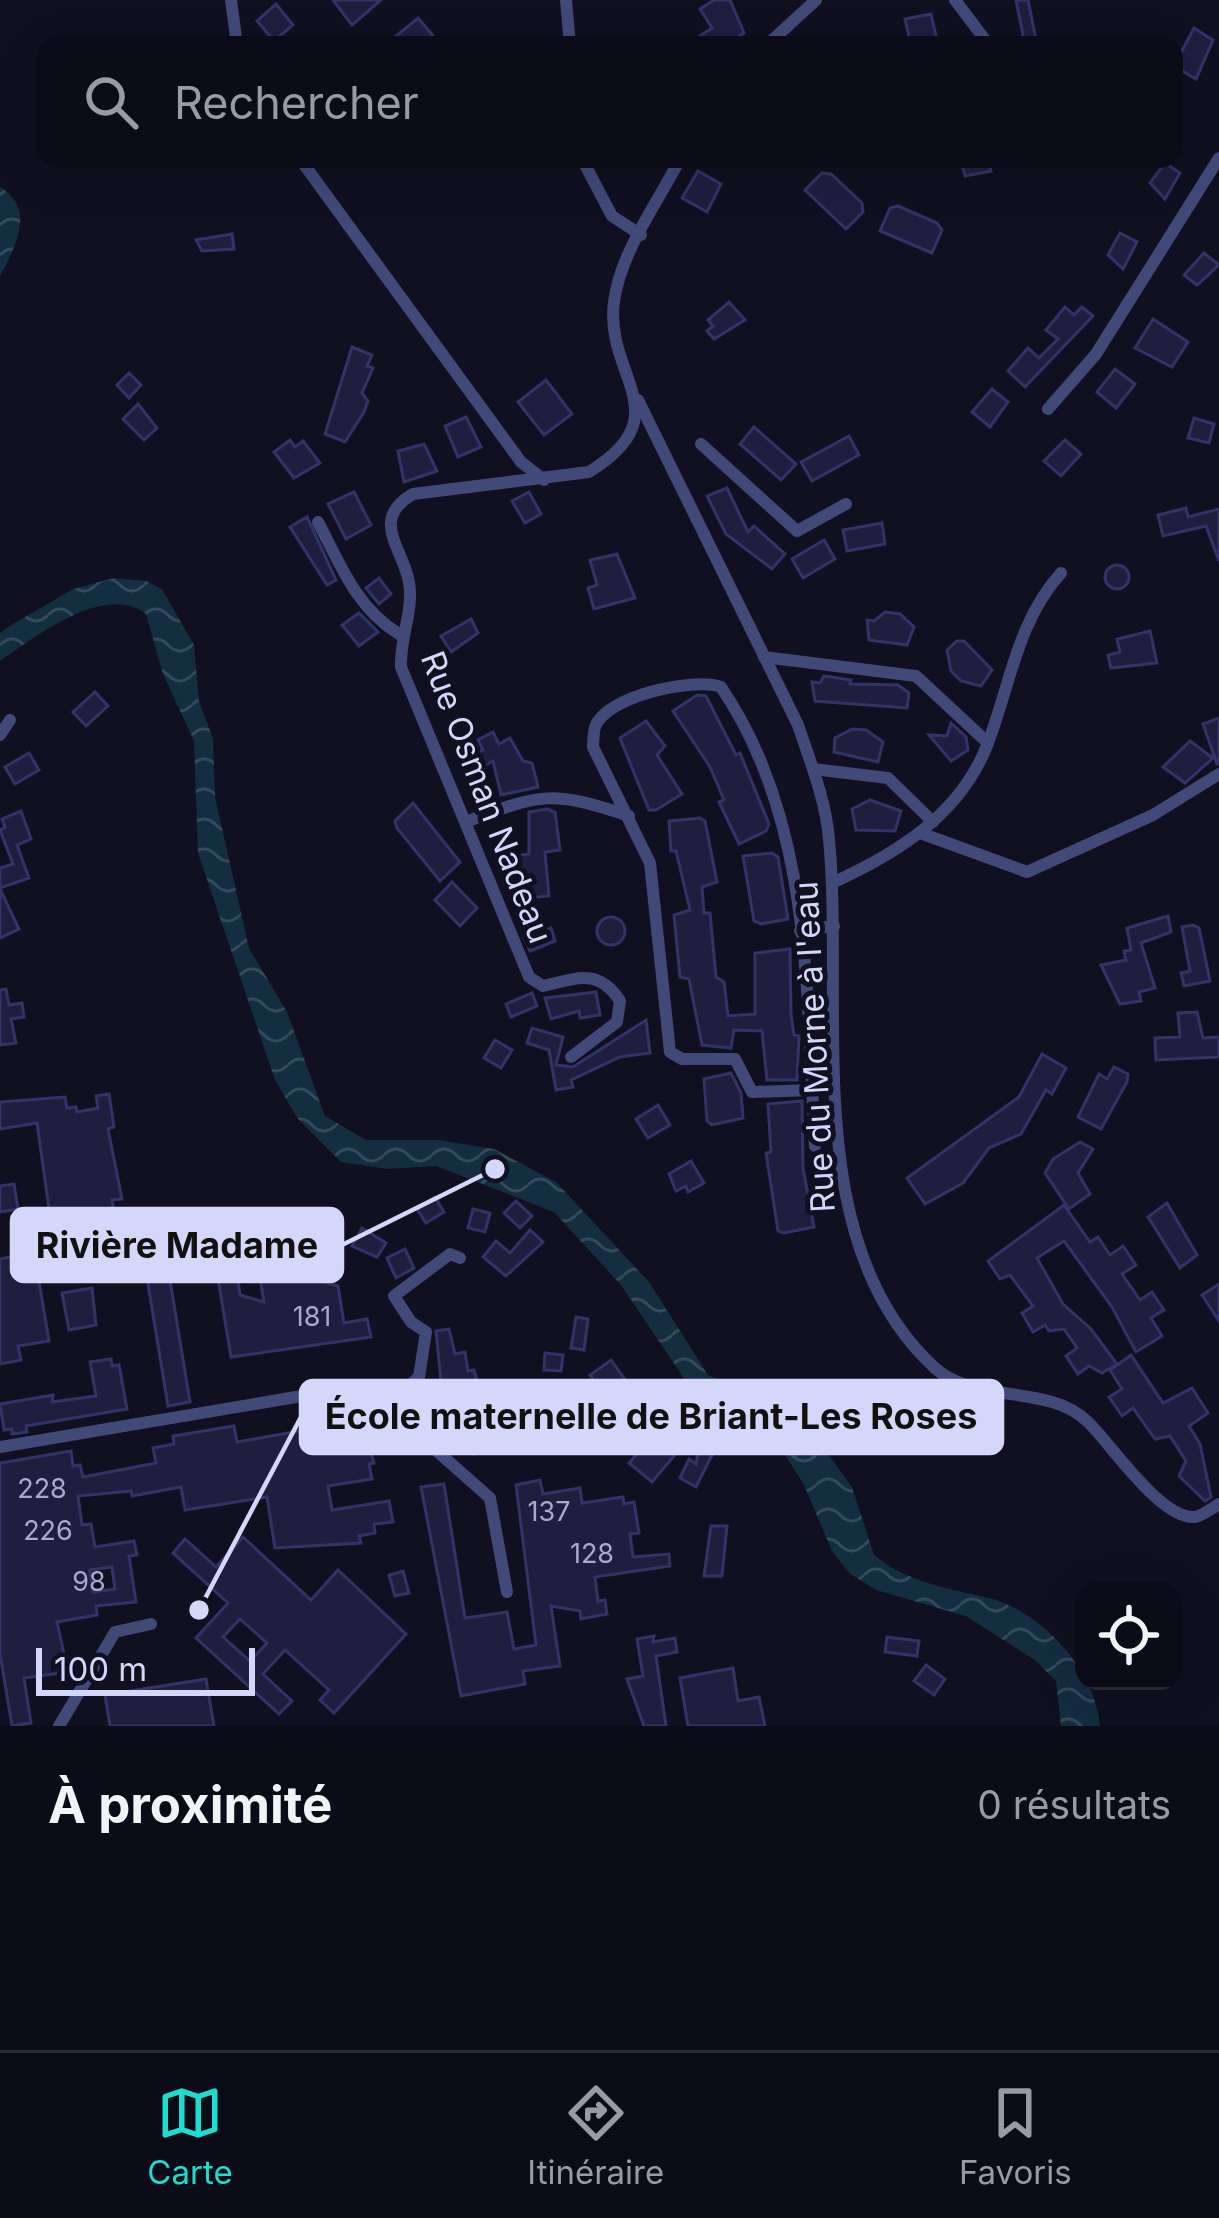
<!DOCTYPE html>
<html lang="fr">
<meta charset="utf-8">
<style>
:root{--surface:#0c0c18;--page:#1a1a25;--text:#f1f3f6;--muted:#9a9ba2;--line:#2c2c37;--accent:#1cdecf}
body{margin:0;font-family:Inter,sans-serif;background:var(--page);color:var(--text)}
.controls{position:absolute;right:36px;bottom:36px;display:grid;overflow:hidden;border-radius:24px;box-shadow:0 12px 48px #0002}
.controls button{width:108px;height:108px;display:grid;place-items:center;padding:0;border:0;border-bottom:3px solid var(--line);background:var(--surface);color:var(--text);font:60px sans-serif}
.scale{position:absolute;left:36px;bottom:30px;width:219px;box-sizing:border-box;padding-left:12px;border:6px solid #d5d7fa;border-top:0;font-size:33px;line-height:42px;white-space:nowrap;color:#d5d7fa;-webkit-text-stroke:9px #101020;paint-order:stroke}
.list{margin:0;padding:0;list-style:none}
h2{display:flex;justify-content:space-between;align-items:center;height:156px;margin:0;padding:0 48px;font-size:51px}
h2 small{font-size:39px;font-weight:400;color:var(--muted)}
.icon{flex:none;width:66px;height:66px;fill:none;stroke:currentColor;stroke-width:2;stroke-linecap:round;stroke-linejoin:round}
.map{position:relative;flex:none;width:1219px;height:1726px;overflow:hidden}
.search{position:absolute;background:var(--surface);box-shadow:0 12px 48px #0002;left:36px;right:36px;top:36px;height:132px;display:flex;align-items:center;gap:30px;box-sizing:border-box;padding:0 42px;border-radius:24px;color:var(--muted);font-size:45px}
.sheet{height:324px;background:var(--surface)}
nav{display:flex;justify-content:space-around;align-items:center;box-sizing:border-box;height:168px;border-top:3px solid var(--line);background:var(--surface);font-size:33px;color:var(--muted)}
nav a{display:grid;justify-items:center;gap:6px}
nav .on{color:var(--accent)}
.map>svg:first-child{display:block}
.water{fill:url(#water-waves)}
.building{fill:#1f1e3f;stroke:#343368;stroke-width:3;fill-rule:evenodd}
.lines{fill:none;stroke-linecap:round;stroke-linejoin:round}
.street{stroke:#414979;stroke-width:12}
.labels{text-anchor:middle;stroke-width:10;stroke-linejoin:round;paint-order:stroke}
.number-label{font-size:27px;fill:#a8a9cb}
.street-label{font-size:33px;fill:#d5d7fa;stroke:#101020}
.leader{fill:none;stroke:#d5d7fa;stroke-width:4.5}
.callout-dot{fill:#d5d7fa;stroke:#101020;stroke-width:4.5}
.callout{fill:#d5d7fa;stroke:#d5d7fa;stroke-width:4.5}
.callout-label{font-size:36px;text-anchor:middle;font-weight:bold;fill:#111}
</style>
<div class="map">
<svg width="1219" height="1726" viewBox="0 0 1219 1726">
<defs>
<pattern id="water-waves" width="16" height="10" patternUnits="userSpaceOnUse" patternTransform="scale(3)"><rect width="16" height="10" fill="#132d41"/><path d="M0 5q4-4 8 0t8 0" fill="none" stroke="#344b5d"/></pattern>
</defs>
<rect width="100%" height="100%" fill="#101020"/>
<g class="water">
<path d="M0 187C36 209 16 246 0 276Z"/>
<path d="M114 578 146 581 162 589 194 645 199 701 213 739 215 797 249 948 287 1012 325 1116 366 1140H439L494 1149 556 1182 649 1282 708 1375 784 1409 822 1446 852 1487 874 1555C908 1583 948 1588 989 1598 1045 1613 1096 1673 1100 1726H1061L1056 1681 1035 1660 966 1616 876 1590 849 1573 832 1551 804 1485 775 1438 696 1396 621 1285 554 1212 436 1166 387 1169 341 1162 298 1119 275 1080 198 853 194 741 163 674 146 614C104 582 34 638 0 661V633L8 627 73 589Z"/>
</g>
<g class="building">
<path d="M333 0H381L352 25Z"/>
<path d="M714 0H730L744 33 725 45H686L712 28 700 9Z"/>
<path d="M1016 0H1028L1037 45H1025Z"/>
<path d="M276 4 293 25 274 41 257 21Z"/>
<path d="M931 14 938 45H911L905 19Z"/>
<path d="M418 18 441 45H403L396 36Z"/>
<path d="M1194 28 1213 40 1196 79 1174 66Z"/>
<path d="M961 159H988L991 171 965 176Z"/>
<path d="M1165 163 1180 173 1165 199 1150 183Z"/>
<path d="M698 171 721 184 707 212 682 198Z"/>
<path d="M822 173 831 174 862 203 863 212 846 229 805 190Z"/>
<path d="M898 206 937 223 942 230 932 253 880 231 890 208Z"/>
<path d="M1120 233 1137 242 1123 269 1108 255Z"/>
<path d="M232 234 234 249 202 251 196 240Z"/>
<path d="M1204 253 1219 265 1197 285 1184 275Z"/>
<path d="M729 302 745 320 714 339 707 331 713 326 708 320Z"/>
<path d="M1065 307 1074 315 1082 307 1093 316 1025 387 1008 371 1028 348 1039 358 1058 339 1046 330Z"/>
<path d="M1153 319 1188 342 1172 367 1135 348Z"/>
<path d="M352 347 372 355 367 366 373 368 362 393 368 401 364 412 345 442 325 434Z"/>
<path d="M1115 369 1135 384 1116 408 1097 392Z"/>
<path d="M129 373 141 385 129 398 117 385Z"/>
<path d="M546 380 572 414 544 435 518 402Z"/>
<path d="M992 389 1008 402 990 427 972 412Z"/>
<path d="M138 404 157 428 144 440 123 419Z"/>
<path d="M466 417 481 447 458 457 445 426Z"/>
<path d="M1194 418 1214 424 1209 443 1188 438Z"/>
<path d="M754 427 796 464 781 480 740 444Z"/>
<path d="M849 436 859 455 812 481 801 462Z"/>
<path d="M290 440 295 447 303 441 320 463 294 478 274 452Z"/>
<path d="M1065 440 1081 454 1061 476 1044 461Z"/>
<path d="M424 444 437 471 404 482 398 451Z"/>
<path d="M727 488 748 532 754 526 785 554 772 569 726 534 707 496Z"/>
<path d="M354 492 371 525 346 539 328 504Z"/>
<path d="M529 492 541 514 525 523 512 501Z"/>
<path d="M1186 508 1188 517 1219 509V561L1206 526 1163 536 1158 515Z"/>
<path d="M307 517 336 580 327 585 290 527Z"/>
<path d="M882 523 885 544 847 551 843 530Z"/>
<path d="M824 540 835 559 803 578 792 559Z"/>
<path d="M617 554 635 598 594 609 588 588 597 585 590 560Z"/>
<circle cx="1117" cy="577" r="12"/>
<path d="M379 578 391 594 379 604 366 588Z"/>
<path d="M885 612 900 614 914 627 907 645 869 640 867 620 874 621Z"/>
<path d="M359 613 378 632 359 646 342 625Z"/>
<path d="M471 619 478 633 451 652 441 636Z"/>
<path d="M1150 631 1157 663 1111 668 1108 655 1120 652 1117 639Z"/>
<path d="M957 641H964L992 670 981 686 961 681 951 671 947 650Z"/>
<path d="M824 676 851 680 850 684 898 685 909 693 907 708 815 701 812 682 820 683Z"/>
<path d="M95 692 108 706 86 726 73 712Z"/>
<path d="M697 695 706 696 736 755 740 753 769 824 766 831 739 844 719 802 724 800 710 767 673 711Z"/>
<path d="M1219 718V764H1217L1203 724Z"/>
<path d="M646 721 665 746 657 755 682 794 656 810H649L620 738Z"/>
<path d="M951 723 966 737 968 750 951 761 929 735 947 736Z"/>
<path d="M852 729 866 730 883 742 878 762 834 752 835 738Z"/>
<path d="M493 732 499 744 510 738 523 761 532 763 538 787 501 795 493 761 477 770 469 756 483 750 478 740Z"/>
<path d="M1190 741 1213 758 1185 783 1163 767Z"/>
<path d="M29 753 39 770 15 784 5 767Z"/>
<path d="M870 800 901 811 895 831 856 830 852 809Z"/>
<path d="M413 803 460 862 440 881 397 828 395 821Z"/>
<path d="M547 809 555 812 560 850 545 852 549 896 526 898 519 862 521 855 529 854V812Z"/>
<path d="M21 811 31 839 17 845 29 878 0 888V868L13 864 0 830 5 827 2 819Z"/>
<path d="M700 818 705 821 717 882 702 887 704 913H710L716 977 724 982 728 1016 755 1014V953L790 949 791 1014 794 1035 799 1036 797 1080H767L762 1031 734 1030 731 1048 702 1045 689 979 680 977 674 915 690 910 676 851H671L669 821Z"/>
<path d="M772 853 778 857 788 919 761 924 754 921 743 856Z"/>
<path d="M452 882 477 908 460 926 435 900Z"/>
<path d="M0 889 19 929 0 938Z"/>
<path d="M1168 916 1171 932 1141 943 1155 988 1139 992 1141 1001 1120 1004 1101 965 1126 960 1124 951 1131 950 1127 928Z"/>
<circle cx="611" cy="931" r="14"/>
<path d="M1193 925 1199 928 1210 981 1184 986 1181 973 1190 971 1182 927Z"/>
<path d="M551 928 555 941 530 951 524 938Z"/>
<path d="M6 989 9 1005 22 1003 24 1017 11 1019 16 1043 0 1045V990Z"/>
<path d="M596 992 600 1015 580 1018 579 1011 551 1019 545 998Z"/>
<path d="M532 993 537 1006 511 1017 506 1004Z"/>
<path d="M1197 1012 1203 1038 1219 1037V1057L1156 1060 1155 1038 1180 1037 1178 1013Z"/>
<path d="M646 1020 650 1053 620 1057 571 1080 573 1087 556 1090 549 1050 527 1043 532 1028 563 1037 556 1065 573 1067Z"/>
<path d="M495 1040 512 1050 501 1068 484 1058Z"/>
<path d="M1042 1054 1066 1068 1052 1094 1046 1090 1021 1134 989 1148 963 1183 925 1204 907 1178 1019 1097Z"/>
<path d="M1114 1067 1128 1074 1127 1082 1101 1129 1078 1117 1099 1074 1107 1079Z"/>
<path d="M731 1073 741 1093 743 1118 712 1125 707 1121 704 1079Z"/>
<path d="M109 1094 114 1127 108 1129 122 1199 112 1200 114 1211 94 1215V1251L56 1258 37 1123 0 1129V1102L65 1097 67 1108 76 1107 77 1112 98 1108 96 1096Z"/>
<path d="M802 1101 803 1168 814 1227 784 1233 778 1231 766 1153 771 1152 768 1104Z"/>
<path d="M658 1105 670 1125 648 1138 636 1119Z"/>
<path d="M1080 1142 1093 1149 1078 1173 1090 1194 1069 1209 1045 1173 1053 1159Z"/>
<path d="M691 1161 704 1183 688 1192 686 1186 676 1191 669 1174Z"/>
<path d="M14 1184 18 1209 0 1212V1186Z"/>
<path d="M435 1197 444 1212 426 1223 417 1209Z"/>
<path d="M516 1201 532 1216 520 1228 504 1213Z"/>
<path d="M1167 1203 1197 1255 1180 1268 1148 1217Z"/>
<path d="M1064 1205 1090 1242 1098 1237 1110 1255 1123 1246 1136 1265 1122 1274 1140 1300 1152 1292 1164 1310 1151 1318 1162 1336 1136 1352 1112 1307 1064 1241 1037 1258 1063 1304 1091 1329 1117 1364 1102 1373 1089 1366 1078 1374 1066 1356 1077 1348 1064 1329 1049 1331 1045 1325 1033 1332 1022 1313 1033 1306 1010 1275 1000 1279 988 1261Z"/>
<path d="M473 1209 490 1213 485 1232 468 1228Z"/>
<path d="M265 1225 274 1274 318 1260 322 1281 338 1286 344 1323 367 1319 371 1337 231 1357 216 1267 180 1273 176 1247 213 1236 216 1257 232 1237 240 1295 264 1302 251 1227Z"/>
<path d="M362 1228 386 1243 377 1257 352 1246Z"/>
<path d="M530 1230 543 1242 506 1276 483 1257 496 1241 510 1253Z"/>
<path d="M405 1249 414 1268 396 1278 387 1258Z"/>
<path d="M34 1252 49 1341 18 1346 21 1360 0 1364V1259Z"/>
<path d="M169 1274 190 1402 168 1406 147 1278Z"/>
<path d="M1219 1284V1321L1202 1295Z"/>
<path d="M92 1288 96 1325 69 1330 62 1293Z"/>
<path d="M576 1317 588 1319 584 1350 571 1348Z"/>
<path d="M449 1329 455 1354 465 1352 468 1371 474 1370 484 1406 496 1404 500 1428 488 1430 492 1450 473 1454 466 1417 428 1424 422 1395 442 1392 436 1331Z"/>
<path d="M545 1353 563 1355 561 1371 544 1370Z"/>
<path d="M1131 1355 1163 1403 1192 1388 1208 1413 1189 1426 1200 1444 1211 1497 1205 1501 1179 1476 1186 1461 1170 1436 1155 1439 1133 1408 1122 1416 1109 1397 1122 1389 1110 1370Z"/>
<path d="M111 1359 112 1366 119 1365 127 1409 26 1426 27 1432 12 1434V1429L4 1430 0 1404 53 1395 52 1402 96 1396 90 1362Z"/>
<path d="M611 1360 626 1381 605 1397 590 1375Z"/>
<path d="M362 1420 374 1463 369 1464 372 1479 328 1486 332 1510 389 1501 393 1522 374 1524 375 1533 359 1536 361 1543 275 1548 267 1497 185 1510 181 1487 132 1496 131 1491 78 1496 82 1525 91 1524 95 1547 134 1541 137 1555 129 1556 136 1602 96 1606 97 1615 57 1622 68 1672 24 1678 31 1723 12 1726 0 1654V1463L71 1451 73 1466 80 1465 83 1477 156 1463 153 1448 174 1444 173 1436 234 1426 237 1442ZM112 1567 115 1589 93 1592 90 1570Z"/>
<path d="M649 1427 679 1450 652 1482 629 1463 644 1446 639 1440Z"/>
<path d="M699 1445 715 1449 696 1487 680 1478 689 1459 696 1464Z"/>
<path d="M540 1480 543 1494 580 1488 582 1503 623 1497 624 1504 634 1502 639 1533 630 1534 633 1557 669 1554 670 1566 595 1577 598 1601 605 1600 607 1614 581 1619 580 1611 551 1606 560 1666 523 1671 525 1684 461 1696 421 1487 444 1484 465 1618 507 1612 514 1649 536 1645 516 1485Z"/>
<path d="M711 1526H727L722 1576H704Z"/>
<path d="M243 1537 311 1600 338 1570 406 1634 334 1713 320 1700 329 1690 285 1650 263 1674 292 1701 279 1714 196 1638 228 1603 173 1553 185 1539 216 1567ZM240 1619 267 1643 250 1661 223 1637Z"/>
<path d="M403 1571 409 1593 395 1596 389 1575Z"/>
<path d="M654 1636 653 1642 675 1638 677 1652 656 1656 666 1726H644L627 1679 643 1676 637 1639Z"/>
<path d="M887 1637 919 1641 917 1656 885 1652Z"/>
<path d="M926 1665 945 1679 934 1695 914 1681Z"/>
<path d="M733 1668 738 1701 759 1697 765 1726H688L680 1678Z"/>
<path d="M206 1679 214 1726H110L105 1695Z"/>
</g>
<g class="lines">
<g class="street">
<path d="M231 0 237 45"/>
<path d="M566 0 570 45"/>
<path d="M955 0 989 45"/>
<path d="M767 45 816 0"/>
<path d="M300 159 521 462 544 480"/>
<path d="M582 159 612 216 641 235"/>
<path d="M638 400 798 725C810 761 826 801 829 839 845 1010 797 1242 935 1368 976 1405 1048 1383 1088 1422 1111 1444 1161 1520 1195 1517 1202 1516 1212 1508 1219 1504"/>
<path d="M1048 409 1096 354 1219 158"/>
<path d="M701 444 797 531 846 504"/>
<path d="M318 522C340 564 357 609 399 634"/>
<path d="M764 657 916 676 988 743"/>
<path d="M0 735 10 720"/>
<path d="M813 769 888 778 933 822"/>
<path d="M466 822C541 793 552 790 629 816"/>
<path d="M923 834 1027 872 1153 815 1219 774"/>
<path d="M832 883C898 853 961 814 988 743 1011 682 1017 622 1061 573"/>
<path d="M800 931 834 926"/>
<path d="M571 1057 617 1022 620 1001C599 968 577 978 543 986L529 977 401 667C400 639 411 617 410 593 410 553 365 522 413 494L589 472C682 415 604 376 614 302 620 253 658 202 680 159"/>
<path d="M812 1090 752 1092 735 1059H682L670 1052 650 863 593 747C593 745 594 728 595 727 606 696 694 677 721 687 812 821 806 990 815 1146"/>
<path d="M386 1406 419 1377 426 1332 411 1322 394 1296 450 1254 460 1258"/>
<path d="M0 1447 343 1389 386 1406 490 1498 507 1592"/>
<path d="M59 1726 115 1632 151 1624"/>
</g>
</g>
<g class="labels">
<g class="number-label">
<text x="312" y="1326">181</text>
<text x="42" y="1498">228</text>
<text x="549" y="1521">137</text>
<text x="48" y="1540">226</text>
<text x="592" y="1563">128</text>
<text x="89" y="1591">98</text>
</g>
<g class="street-label">
<text transform="translate(487 797) rotate(69)" y="12">Rue Osman Nadeau</text>
<text transform="translate(814 1047) rotate(-93)" y="12">Rue du Morne à l'eau</text>
</g>
</g>
<path class="leader" d="M495 1169L342 1245M199 1610L301 1417"/>
<g class="callout-dot">
<circle cx="495" cy="1169" r="12"/>
<circle cx="199" cy="1610" r="12"/>
</g>
<g class="callout">
<rect x="12" y="1209" width="330" height="72" rx="12"/>
<rect x="301" y="1381" width="701" height="72" rx="12"/>
</g>
<g class="callout-label">
<text x="177" y="1258">Rivière Madame</text>
<text x="651" y="1429">École maternelle de Briant-Les Roses</text>
</g>
</svg>
<div class="controls">
<button><svg class="icon" aria-label="locate" viewBox="0 0 24 24"><circle cx="12" cy="12" r="6"/><path d="M12 2v4M12 18v4M2 12h4M18 12h4"/></svg></button>
</div>
<div class="scale">100 m</div>
<div class="search"><svg class="icon" aria-label="search" viewBox="0 0 24 24"><circle cx="10" cy="10" r="6"/><path d="M15 15l6 6"/></svg>Rechercher</div>
</div>
<section class="sheet">
<h2>À proximité<small>0 résultats</small></h2>
<ul class="list">
</ul>
</section>
<nav>
<a class="on"><svg class="icon" aria-label="map" viewBox="0 0 24 24"><path d="M3 6l6-2 6 2 6-2v14l-6 2-6-2-6 2zM9 4v14M15 6v14"/></svg>Carte</a>
<a><svg class="icon" aria-label="directions" viewBox="0 0 24 24"><path d="M12 3l9 9-9 9-9-9zM9 14v-3h6M13 9l2 2-2 2"/></svg>Itinéraire</a>
<a><svg class="icon" aria-label="saved" viewBox="0 0 24 24"><path d="M7 4h10v16l-5-4-5 4z"/></svg>Favoris</a>
</nav>
